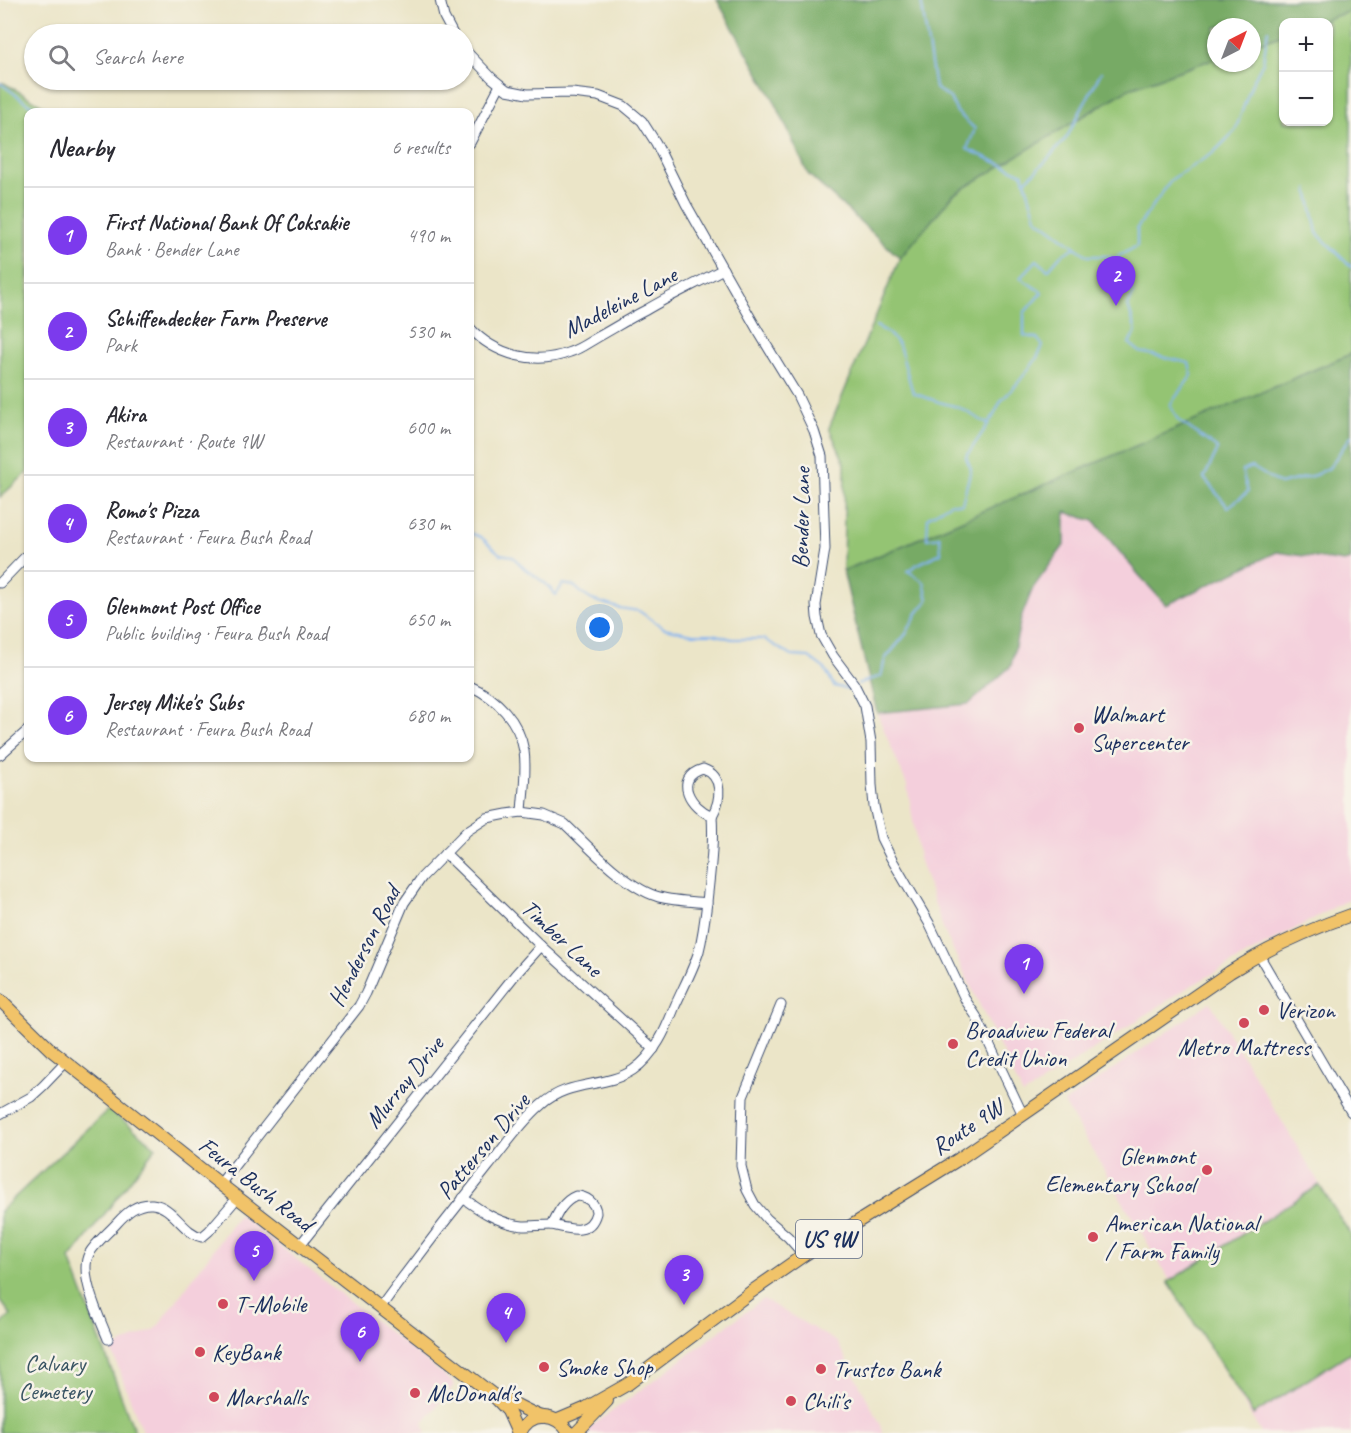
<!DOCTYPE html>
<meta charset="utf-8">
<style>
:root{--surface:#fff;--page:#f7f7f7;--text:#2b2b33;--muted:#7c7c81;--line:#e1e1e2;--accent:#7c3aed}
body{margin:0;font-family:Caveat,sans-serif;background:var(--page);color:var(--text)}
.controls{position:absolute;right:18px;top:18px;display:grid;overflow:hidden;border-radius:12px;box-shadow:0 2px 4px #0004}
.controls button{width:54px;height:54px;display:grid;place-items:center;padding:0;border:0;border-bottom:2px solid var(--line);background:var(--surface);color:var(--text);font:30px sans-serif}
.compass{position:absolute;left:1207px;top:18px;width:54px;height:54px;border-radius:50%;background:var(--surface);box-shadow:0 2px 4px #0004;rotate:42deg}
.you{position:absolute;left:600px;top:628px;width:21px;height:21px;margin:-15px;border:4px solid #fff;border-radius:50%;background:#1a73e8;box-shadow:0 0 0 9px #1a73e833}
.badge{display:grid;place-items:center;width:39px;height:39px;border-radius:50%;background:var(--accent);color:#fff;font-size:20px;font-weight:700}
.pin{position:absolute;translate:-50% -50px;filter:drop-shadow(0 2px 3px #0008)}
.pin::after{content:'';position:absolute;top:32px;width:21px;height:18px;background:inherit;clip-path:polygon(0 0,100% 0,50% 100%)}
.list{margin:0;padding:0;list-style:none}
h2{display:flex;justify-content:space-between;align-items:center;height:78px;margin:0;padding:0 24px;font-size:26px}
h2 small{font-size:20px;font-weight:400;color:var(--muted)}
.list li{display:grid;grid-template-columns:39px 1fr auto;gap:18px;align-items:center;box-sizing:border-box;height:96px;padding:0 24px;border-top:2px solid var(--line)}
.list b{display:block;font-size:22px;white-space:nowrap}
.list p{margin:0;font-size:20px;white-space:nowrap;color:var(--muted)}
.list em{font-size:20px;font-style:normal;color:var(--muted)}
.icon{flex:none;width:33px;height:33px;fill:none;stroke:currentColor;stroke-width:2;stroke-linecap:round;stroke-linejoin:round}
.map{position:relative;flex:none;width:1351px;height:1433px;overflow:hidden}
.search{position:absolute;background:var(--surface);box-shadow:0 2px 4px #0004;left:24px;top:24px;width:450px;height:66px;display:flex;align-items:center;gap:15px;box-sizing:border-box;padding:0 21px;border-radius:33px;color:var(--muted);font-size:22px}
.panel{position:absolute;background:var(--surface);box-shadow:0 2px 4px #0004;left:24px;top:108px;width:450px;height:654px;border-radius:12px}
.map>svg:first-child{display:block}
.built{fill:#f4cfdc}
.green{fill:#94c473;stroke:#587a68;stroke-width:1.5}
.forest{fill:#77aa65;stroke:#496c62;stroke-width:1.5}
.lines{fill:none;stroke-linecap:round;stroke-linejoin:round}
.stream{stroke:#83b4ef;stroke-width:2}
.minor-casing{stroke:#3a4a6e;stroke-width:11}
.major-casing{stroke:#3a4a6e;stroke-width:14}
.minor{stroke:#fff;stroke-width:9}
.major{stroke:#f1c369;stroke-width:12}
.poi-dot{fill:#d1495b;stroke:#f7f3e8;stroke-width:2}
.labels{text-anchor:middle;stroke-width:5;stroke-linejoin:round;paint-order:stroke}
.shield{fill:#f7f3e8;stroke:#5d6a87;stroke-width:1.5}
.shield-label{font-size:22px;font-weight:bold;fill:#1b2f5e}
.street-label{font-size:24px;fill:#1b2f5e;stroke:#f7f3e8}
.poi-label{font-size:24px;fill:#1b2f5e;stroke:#f7f3e8;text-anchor:start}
.park-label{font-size:24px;fill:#395463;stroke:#f7f3e8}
</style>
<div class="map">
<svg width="1351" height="1433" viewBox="0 0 1351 1433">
<rect width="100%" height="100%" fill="#f7f3e8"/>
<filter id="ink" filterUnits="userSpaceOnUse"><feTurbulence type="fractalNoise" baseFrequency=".0167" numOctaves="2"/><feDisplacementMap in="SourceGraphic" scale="12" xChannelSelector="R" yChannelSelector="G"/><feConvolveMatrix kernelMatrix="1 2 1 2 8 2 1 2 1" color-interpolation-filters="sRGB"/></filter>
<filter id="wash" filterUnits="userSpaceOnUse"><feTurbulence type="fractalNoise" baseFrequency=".008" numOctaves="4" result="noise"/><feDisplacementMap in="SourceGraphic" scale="24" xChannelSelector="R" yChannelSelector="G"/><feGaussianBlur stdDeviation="1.35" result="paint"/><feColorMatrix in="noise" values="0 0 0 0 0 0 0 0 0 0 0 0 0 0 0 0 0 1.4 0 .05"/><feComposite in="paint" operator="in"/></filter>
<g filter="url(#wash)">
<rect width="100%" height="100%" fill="#ebe5c8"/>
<g class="built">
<path d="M1065 512 1094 521 1138 574 1166 605 1277 552 1344 562 1351 560V898L1187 988 1023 1095 944 931 919 858 907 785 877 713 969 704 1011 666 1021 618 1033 588 1065 544Z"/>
<path d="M1210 1002 1351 1236V1433H1261L1064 1103Z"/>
<path d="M239 1214 455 1384 423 1423 427 1433H143L111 1349 156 1329Z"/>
<path d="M763 1299 837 1342 881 1425 883 1433H586L587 1430Z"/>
</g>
<g class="green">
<path d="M1351 11V354L843 571 845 464 829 428 900 258 954 194 1130 88 1216 58V63H1252V45L1283 34 1284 122H1328V22H1317Z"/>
<path d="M0 83H4L54 112H28V472L0 497Z"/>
<path d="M109 1109 156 1147 70 1259 135 1433H0V1326L11 1315 0 1300V1211Z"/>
<path d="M1319 1185 1351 1235V1352L1253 1415 1168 1282Z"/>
</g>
<g class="forest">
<path d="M717 0H1351V11L1317 22H1284L1283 34 1252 45V27H1216V58L1130 88 954 194 900 258 808 174 774 100Z"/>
<path d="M1351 354V560L1344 562 1277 552 1166 605 1138 574 1094 521 1065 512V544L1033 588 1021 618 1011 666 969 704 877 713 843 571Z"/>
</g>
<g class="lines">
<g class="stream">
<path d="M921 0 935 88 950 98 957 112 975 129 967 149 1023 174 1036 218 1074 246"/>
<path d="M0 83 27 103 45 112"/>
<path d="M1025 181 1045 162 1067 137 1101 72"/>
<path d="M1308 189 1317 233 1351 267"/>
<path d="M1115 258 1137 246V228L1172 179 1213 153 1235 131 1252 83 1263 62 1268 30"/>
<path d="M876 326 887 332 899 345 913 393 939 402 958 407 988 424"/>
<path d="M470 533 481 537 500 554 512 556 525 569 545 583 556 595 563 584 574 586 584 595 592 600 619 608 639 611 664 628 693 634H713L732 639H764L792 656 809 657 825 669 834 686 847 689 851 687"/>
<path d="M858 684 881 676 885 659 906 634 917 613 928 600 924 582 908 571 916 565 941 553 940 537 927 539 928 517 951 503 962 504 971 469 966 457 993 417 1001 401 1017 384 1035 361 1043 346 1037 338 1024 336V313L1042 292 1020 278 1037 260 1048 270 1060 256 1075 247 1088 256H1106L1115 258 1126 267 1133 294 1128 306 1136 331 1129 343 1140 352 1189 363 1192 375 1170 405 1178 420 1218 449 1204 478 1228 507 1248 492 1242 471 1252 467 1280 484 1315 475 1329 468 1351 436"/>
</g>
</g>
</g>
<g filter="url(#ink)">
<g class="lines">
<g class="minor-casing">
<g id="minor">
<path d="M440 0 444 17 453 34"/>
<path d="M464 49 492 78 507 90 527 94 572 93 598 96 624 106 642 121 656 143 686 204 758 331 797 395 814 431 822 456 825 549 816 605 817 617 821 635 833 656 854 684 865 706 871 742 872 785 874 806 881 838 891 858 929 923 966 1001 976 1016 1023 1115"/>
<path d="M470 143 500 85"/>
<path d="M470 328C495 355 535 366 570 352 580 349 589 342 598 337 614 328 630 318 646 310 671 295 698 283 723 269"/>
<path d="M0 583 28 554"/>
<path d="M470 686C497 698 519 721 524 751 527 771 523 793 522 812"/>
<path d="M0 755 28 730"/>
<path d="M703 769C724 776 721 800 712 816 691 808 672 778 703 769Z"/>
<path d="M445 853 541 946 654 1049"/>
<path d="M1259 955 1351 1112"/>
<path d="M781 1005 743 1097 741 1166 747 1190 755 1205 767 1219 788 1237 804 1255"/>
<path d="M0 1114 31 1097 43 1086 66 1062"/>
<path d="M220 1184 359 1006 366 993 404 903 422 877 467 831 487 818 507 814 522 812 544 815 565 824C588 846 626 887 656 896 670 901 692 901 707 903"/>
<path d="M576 1196C586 1196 596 1203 596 1213 590 1236 569 1229 552 1225 557 1214 563 1201 576 1196Z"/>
<path d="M463 1198C481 1211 500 1224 523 1226 532 1226 542 1225 552 1225"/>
<path d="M300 1245 515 975 541 946"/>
<path d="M380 1308C415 1260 451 1213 488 1167 505 1146 521 1122 541 1105 569 1079 604 1089 633 1070 655 1055 666 1029 675 1006 683 988 693 970 699 951 703 935 705 919 707 902 710 872 714 846 712 816"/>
<path d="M108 1339C100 1319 78 1274 89 1254 95 1243 108 1233 117 1223 126 1213 137 1203 152 1204 174 1206 182 1233 202 1237L209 1231 238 1197"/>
</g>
</g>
<g class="major-casing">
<g id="major">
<path d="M0 1000 51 1050 220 1184 492 1394 508 1411 518 1433"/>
<path d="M497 1396C513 1402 526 1411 542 1417"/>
<path d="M558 1420 584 1409 628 1384 751 1292 804 1255 959 1159 1230 972C1268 948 1308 930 1351 915"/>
<path d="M520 1433C531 1410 557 1413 569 1433"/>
<path d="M576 1433 607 1401"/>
</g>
</g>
<use href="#minor" class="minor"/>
<use href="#major" class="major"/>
</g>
</g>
<g class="poi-dot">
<circle cx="1079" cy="728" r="6"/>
<circle cx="1264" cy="1010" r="6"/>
<circle cx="1244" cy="1023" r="6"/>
<circle cx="953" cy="1044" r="6"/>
<circle cx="1207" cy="1170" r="6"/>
<circle cx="1093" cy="1237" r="6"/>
<circle cx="223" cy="1304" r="6"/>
<circle cx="200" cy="1352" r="6"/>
<circle cx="544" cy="1367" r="6"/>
<circle cx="821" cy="1369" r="6"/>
<circle cx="415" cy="1393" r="6"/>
<circle cx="214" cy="1397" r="6"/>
<circle cx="791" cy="1401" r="6"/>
</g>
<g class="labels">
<rect class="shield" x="796" y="1220" width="66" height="38" rx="4.5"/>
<g class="shield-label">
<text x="829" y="1247">US 9W</text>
</g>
<g class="street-label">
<text transform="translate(620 302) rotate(-28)" y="8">Madeleine Lane</text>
<text transform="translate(801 518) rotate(-89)" y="8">Bender Lane</text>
<text transform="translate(562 938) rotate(43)" y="8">Timber Lane</text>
<text transform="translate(364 946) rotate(-63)" y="8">Henderson Road</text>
<text transform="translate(404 1082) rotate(-51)" y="8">Murray Drive</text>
<text transform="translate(967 1127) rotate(-34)" y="8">Route 9W</text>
<text transform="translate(483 1146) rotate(-50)" y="8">Patterson Drive</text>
<text transform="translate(256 1184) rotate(38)" y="8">Feura Bush Road</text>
</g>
<g class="poi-label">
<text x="1091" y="722">Walmart<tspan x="1091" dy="28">Supercenter</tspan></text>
<text x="1276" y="1018">Verizon</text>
<text x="965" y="1038">Broadview Federal<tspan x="965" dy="28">Credit Union</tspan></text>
<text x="1244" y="1055" text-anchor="middle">Metro Mattress</text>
<text x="1195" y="1164" text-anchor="end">Glenmont<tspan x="1195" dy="28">Elementary School</tspan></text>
<text x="1105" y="1231">American National<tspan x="1105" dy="28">/ Farm Family</tspan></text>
<text x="235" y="1312">T-Mobile</text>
<text x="212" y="1360">KeyBank</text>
<text x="556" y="1375">Smoke Shop</text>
<text x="833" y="1377">Trustco Bank</text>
<text x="427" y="1401">McDonald's</text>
<text x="226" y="1405">Marshalls</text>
<text x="803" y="1409">Chili's</text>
</g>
<g class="park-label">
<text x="55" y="1371">Calvary<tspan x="55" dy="28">Cemetery</tspan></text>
</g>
</g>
</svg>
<div class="controls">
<button>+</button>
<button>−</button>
</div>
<svg class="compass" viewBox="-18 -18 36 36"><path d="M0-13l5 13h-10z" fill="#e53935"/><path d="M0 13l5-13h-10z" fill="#7c7c81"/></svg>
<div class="you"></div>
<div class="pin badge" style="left:1024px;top:994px">1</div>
<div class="pin badge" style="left:1116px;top:306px">2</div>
<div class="pin badge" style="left:684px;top:1305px">3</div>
<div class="pin badge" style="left:506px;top:1343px">4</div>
<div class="pin badge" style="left:254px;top:1281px">5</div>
<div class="pin badge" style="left:360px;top:1362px">6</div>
<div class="search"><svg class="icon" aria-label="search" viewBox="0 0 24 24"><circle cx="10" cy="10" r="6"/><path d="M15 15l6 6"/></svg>Search here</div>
<section class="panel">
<h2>Nearby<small>6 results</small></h2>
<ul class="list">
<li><span class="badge">1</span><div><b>First National Bank Of Coksakie</b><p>Bank · Bender Lane</p></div><em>490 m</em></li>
<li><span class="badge">2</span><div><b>Schiffendecker Farm Preserve</b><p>Park</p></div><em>530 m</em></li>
<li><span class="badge">3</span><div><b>Akira</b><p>Restaurant · Route 9W</p></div><em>600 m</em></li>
<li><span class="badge">4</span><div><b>Romo's Pizza</b><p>Restaurant · Feura Bush Road</p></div><em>630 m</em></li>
<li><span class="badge">5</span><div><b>Glenmont Post Office</b><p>Public building · Feura Bush Road</p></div><em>650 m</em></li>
<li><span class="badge">6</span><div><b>Jersey Mike's Subs</b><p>Restaurant · Feura Bush Road</p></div><em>680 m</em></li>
</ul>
</section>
</div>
